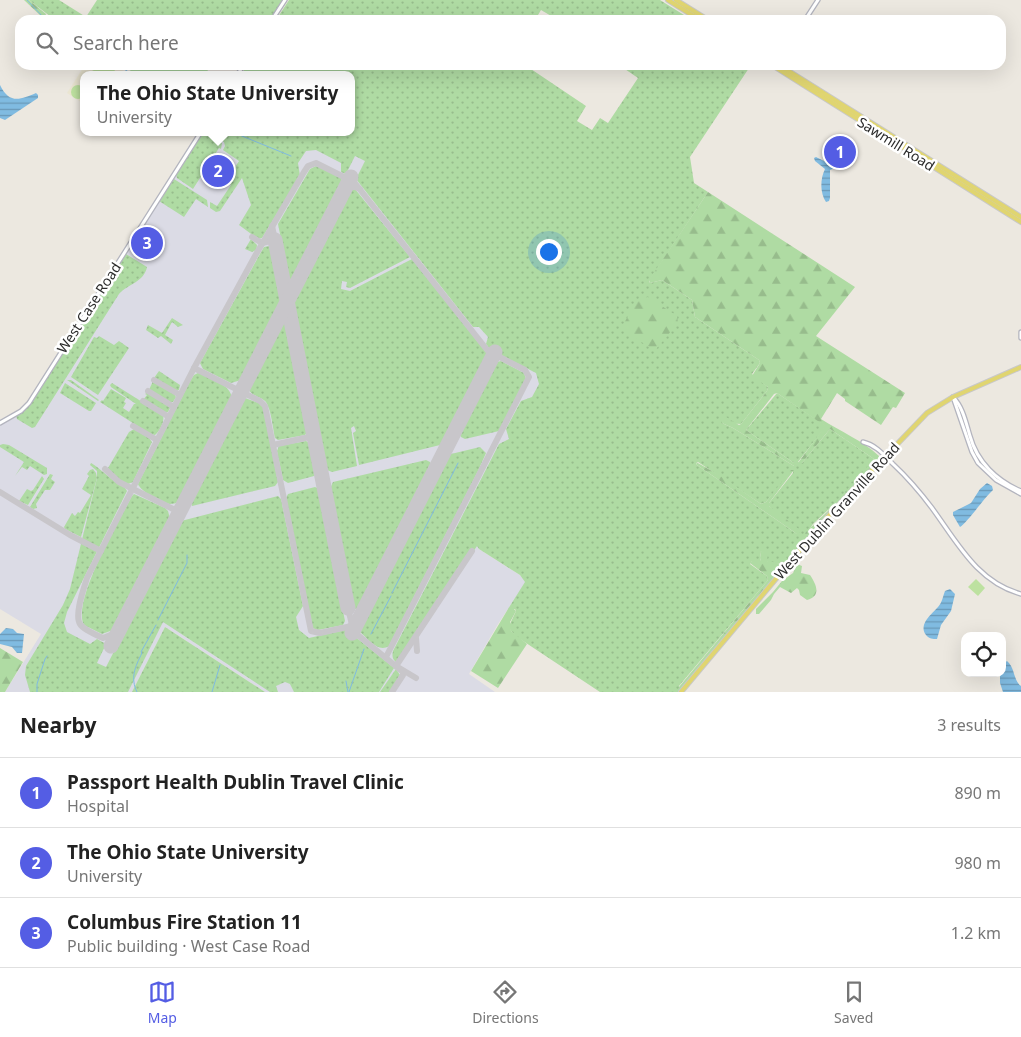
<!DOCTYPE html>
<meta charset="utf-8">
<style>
:root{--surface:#fff;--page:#f2f2f2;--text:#222;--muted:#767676;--line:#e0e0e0;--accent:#545de4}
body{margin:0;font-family:"Noto Sans",sans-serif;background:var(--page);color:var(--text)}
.controls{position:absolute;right:15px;bottom:15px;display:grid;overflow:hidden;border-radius:10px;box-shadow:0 5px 20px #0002}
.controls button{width:45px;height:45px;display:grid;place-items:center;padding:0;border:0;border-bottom:1px solid var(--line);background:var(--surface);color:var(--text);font:25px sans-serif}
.you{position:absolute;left:548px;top:251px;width:18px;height:18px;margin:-12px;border:4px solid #fff;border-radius:50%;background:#1a73e8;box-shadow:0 0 0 8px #1a73e833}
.badge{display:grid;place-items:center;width:32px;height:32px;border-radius:50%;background:var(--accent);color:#fff;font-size:16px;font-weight:700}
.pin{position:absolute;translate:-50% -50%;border:2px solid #fff;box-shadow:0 1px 5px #0006}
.popup{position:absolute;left:80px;top:71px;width:275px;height:65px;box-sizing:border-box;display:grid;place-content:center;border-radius:10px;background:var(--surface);filter:drop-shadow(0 1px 4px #0005);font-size:16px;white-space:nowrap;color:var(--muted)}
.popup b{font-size:19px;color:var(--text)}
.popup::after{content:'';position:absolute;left:50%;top:100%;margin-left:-10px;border:10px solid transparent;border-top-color:var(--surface)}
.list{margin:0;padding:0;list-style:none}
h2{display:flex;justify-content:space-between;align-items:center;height:65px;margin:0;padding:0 20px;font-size:21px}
h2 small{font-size:16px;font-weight:400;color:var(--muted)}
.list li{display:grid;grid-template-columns:32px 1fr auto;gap:15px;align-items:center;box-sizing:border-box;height:70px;padding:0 20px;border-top:1px solid var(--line)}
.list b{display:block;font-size:19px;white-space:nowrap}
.list p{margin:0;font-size:16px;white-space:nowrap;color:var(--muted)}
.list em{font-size:16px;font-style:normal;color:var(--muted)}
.icon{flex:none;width:28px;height:28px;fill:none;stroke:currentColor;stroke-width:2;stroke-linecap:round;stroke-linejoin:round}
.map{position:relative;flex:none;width:1021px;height:692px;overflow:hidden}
.search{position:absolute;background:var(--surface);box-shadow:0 5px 20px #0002;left:15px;right:15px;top:15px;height:55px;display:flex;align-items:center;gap:12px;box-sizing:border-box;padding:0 18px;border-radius:15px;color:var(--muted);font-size:19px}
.sheet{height:275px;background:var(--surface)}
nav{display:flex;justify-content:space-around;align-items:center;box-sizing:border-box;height:70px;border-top:1px solid var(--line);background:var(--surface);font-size:14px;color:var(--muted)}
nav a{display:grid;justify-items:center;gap:2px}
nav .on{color:var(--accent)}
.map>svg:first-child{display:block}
.education{fill:#ebe6d2}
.airport{fill:#dbdbe5}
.grass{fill:url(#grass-dots);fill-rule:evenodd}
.forest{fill:url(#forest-firs)}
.pitch{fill:#bde1a0}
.water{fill:url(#water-rules)}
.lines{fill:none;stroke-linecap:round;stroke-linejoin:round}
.stream{stroke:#80bbe1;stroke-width:1}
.taxiway{stroke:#c8c6ca;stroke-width:6}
.runway{stroke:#c8c6ca;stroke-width:15}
.secondary-casing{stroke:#b3b4be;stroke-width:5.5}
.primary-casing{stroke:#c8c8c8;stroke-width:6}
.secondary{stroke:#fff;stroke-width:3}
.primary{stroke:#e0d570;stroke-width:4}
.labels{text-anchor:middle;stroke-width:5;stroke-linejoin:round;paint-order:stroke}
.street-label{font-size:14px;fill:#2c2c2c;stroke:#fff}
</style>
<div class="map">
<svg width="1021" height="692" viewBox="0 0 1021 692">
<defs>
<pattern id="grass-dots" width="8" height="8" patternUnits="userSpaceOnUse" patternTransform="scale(1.25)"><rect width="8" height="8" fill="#afdba3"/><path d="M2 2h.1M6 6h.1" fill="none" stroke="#97bc8c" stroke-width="1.8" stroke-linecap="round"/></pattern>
<pattern id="forest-firs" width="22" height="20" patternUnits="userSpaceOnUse" patternTransform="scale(1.25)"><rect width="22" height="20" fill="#afdba3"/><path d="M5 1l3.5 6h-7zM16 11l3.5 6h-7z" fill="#97bc8c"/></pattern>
<pattern id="water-rules" width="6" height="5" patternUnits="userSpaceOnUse" patternTransform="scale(1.25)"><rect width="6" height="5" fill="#80bbe1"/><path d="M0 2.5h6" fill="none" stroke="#6998b7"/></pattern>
</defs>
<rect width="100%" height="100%" fill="#ece8e0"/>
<path class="education" d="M85 65H114L130 75H84V104L67 93Z"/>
<path class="airport" d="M430 65 617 329 479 549 520 575 526 582 498 624 469 674 495 692H265L165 627 132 692H5L41 634 0 609V425L22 411 32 402 202 132H352V75Z"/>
<g class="grass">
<path d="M29 0H59L86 17 97 0H284L271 20H55Z"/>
<path d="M289 0H660L692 20H558L541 10 535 20H276Z"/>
<path d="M122 65H211L205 75H191L188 73 186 75H163L159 72 157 75H137Z"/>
<path d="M247 65H525L586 106 577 121 592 130 600 118 608 123 638 78 619 65H751L690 157 694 183 708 192 649 281 650 283 662 280 692 300 695 317 759 360 760 363 752 374 768 387 767 391 741 424 722 423 733 428 794 466V463L746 430 777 393 826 426 798 462 802 463 830 429 874 459 847 494 831 511 830 509 828 510 813 524 800 543 802 544 783 567 782 564 768 562 766 560V551L760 552 761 558 760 561H752L750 564 767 576 768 580 679 686V688H682L679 692H600L517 637 511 631 509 626 516 611 515 609H508L525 582 520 575 479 549 477 546 400 661 397 663C392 659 392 656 393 651L499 444 509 439 506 429 521 401 532 397 539 384 536 373 491 350 486 344 488 337 479 327H473L356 179 365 161 355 156 346 174 341 172V163L316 150 306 151 298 163 300 176 262 238 258 239 239 225 251 205 242 178 220 211 216 212 210 208V202L217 206 231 185 226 181 239 161 223 150 225 146 224 142 209 132H352V75H241ZM698 462 761 504 766 502 793 470V473L769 503V506L797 534 697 465 696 463Z"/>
<path d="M203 132 222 143 221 149 219 148 193 189 177 178 176 175Z"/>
<path d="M316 166 341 177 342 182 292 280 289 279 278 224 310 169Z"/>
<path d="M174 179 207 200 208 207 196 199 184 217 159 201Z"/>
<path d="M355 189 410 257 350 288 346 287 347 282 342 281 341 289 350 291 412 259 486 352V359L443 442 440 445 359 465 353 433 356 431 354 426 351 428 357 466 332 472 327 470 293 302 350 190Z"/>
<path d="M251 239 257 245 256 250 252 252 245 249Z"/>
<path d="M269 246 272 250 281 301 241 380 231 383 203 369 200 363 261 252 264 247Z"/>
<path d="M126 254 147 267C144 282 128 284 119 294L35 427 32 428 17 419 16 415 32 402Z"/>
<path d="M172 318 183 325 178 327 172 322 165 335 173 340 171 344 161 336 158 338 146 330 148 325 162 333Z"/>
<path d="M283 321 287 323 308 431 305 435 278 440 275 438C273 429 271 407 265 401 259 396 252 396 248 389Z"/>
<path d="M99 336 114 345 119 341 129 348 98 395 71 377 94 337 97 338Z"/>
<path d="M501 361 524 373 526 379 499 431 465 439 461 437 460 434 497 362Z"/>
<path d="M159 371 180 385 179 390 175 391 154 378Z"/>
<path d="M198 373C209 377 232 385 232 399L179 502C176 503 173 504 170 504 163 504 140 491 138 484L190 381 194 375Z"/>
<path d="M67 380H71L99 400 98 401Z"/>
<path d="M153 381 174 394 176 397 173 402H169L149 390Z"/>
<path d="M65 383 96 403 91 411H89L60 393Z"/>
<path d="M112 383 163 415C165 421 160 431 155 435L150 434 100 402 102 400 103 401 111 389 126 398 124 402 126 403 123 408 129 412 134 404H136L111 387 110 385Z"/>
<path d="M148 392 169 405 170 408 168 412 163 413 143 400 147 395 145 394Z"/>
<path d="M245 398 259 403 263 407 278 482 275 486 192 506 191 503 243 400Z"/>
<path d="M134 429 149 438 152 442 133 482 128 484 117 479 108 468 129 432Z"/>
<path d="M306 441 311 444 317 472 314 476 288 483 283 480 277 451 279 446Z"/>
<path d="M3 444 9 445 47 468V474L44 475 30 466 27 470 22 467 15 476 24 462 0 447V445Z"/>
<path d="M480 447 486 453 478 471 389 646C378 653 368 639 360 632L359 629 448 457 451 454Z"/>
<path d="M426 460 430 462 431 464 430 467 357 610 354 608 330 489 333 482Z"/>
<path d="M91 463C101 469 108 477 117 483 122 486 124 486 127 491L67 612 64 623 67 632 90 644 97 639 106 644 97 663 106 667 181 521 278 496 281 499 303 606 296 617 299 630 309 638 345 630 348 631 394 668 379 692H294L290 684 285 682 276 686 278 692H270L163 622 128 692H30L25 675 26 666 63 605 70 589 97 478V471L90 465Z"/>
<path d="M93 469 96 473 97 478 81 537 65 529 64 527 72 513 75 516 78 512 80 513 91 495 82 489 89 476 87 474 90 470Z"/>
<path d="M50 474 53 475 51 479 55 482 50 490H45L36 504 37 508 33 509 30 507Z"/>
<path d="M42 476 44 479 28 505 19 501 27 489 31 491 33 490Z"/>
<path d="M315 487 319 489 345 621 343 625 318 630 312 628 286 498 288 494Z"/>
<path d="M134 494 165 508 168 511 170 519 113 630 102 634 84 625C71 602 120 519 132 496Z"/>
<path d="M165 627 265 692H132Z"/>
<path d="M396 669 400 675 390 692H380Z"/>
</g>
<g class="forest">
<path d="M24 0H29L46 14 44 19Z"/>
<path d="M708 192 855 287 816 336 905 393 896 408 893 407 881 425 845 401V399L837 393 821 419C840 431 863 441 879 456V459L847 494 845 492 874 459 830 429 802 463H798L825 426 777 393 774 394 746 430 794 463V466L733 428 722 423V421L726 417 739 425 741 424 767 391 768 387 752 376 760 363 759 360 695 317 692 300 662 280 650 283 649 280Z"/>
<path d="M648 297 677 316 678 323 656 349H652L628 333 623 325 637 300Z"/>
<path d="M696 462 719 475 761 504 766 502 791 470H794L769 503V506L800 530V532L797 534 697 465Z"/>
<path d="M830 509 831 511 802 544 800 543 806 532Z"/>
<path d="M764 550 768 551 767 561 782 564 783 567 682 688H679V687L768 580 767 576 750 563 752 561H760L761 558 760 552Z"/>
<path d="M797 564 802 566 801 573 810 575C816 584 822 596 807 600L800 595 799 590 797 588 791 593 780 587 774 594 771 600 759 614H756V609L773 592 782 581 793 573Z"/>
<path d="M513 608 516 611 510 622 511 631 527 644 498 688 471 671 508 609Z"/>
<path d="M0 648 23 662 5 692H0Z"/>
</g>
<g class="pitch">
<path d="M95 65H107L115 70 112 75H101L92 70Z"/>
<circle cx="78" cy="92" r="7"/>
<path d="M976 579 985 588 978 596 968 587Z"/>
</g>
<g class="water">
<path d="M0 85C9 104 20 100 36 93L38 95V98L5 120 0 118Z"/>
<path d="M848 152 854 155 853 160 830 170V198L829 201 826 202C820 193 820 179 825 169L815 161 814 158 816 157 828 163Z"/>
<path d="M987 483 992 486 993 490C984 498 967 523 960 527L953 515V512L971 503 980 489Z"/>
<path d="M950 589 955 594 951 611 941 625 937 639C933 639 929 639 926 635 918 624 932 614 938 607 942 603 943 596 945 591Z"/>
<path d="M6 628 13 629 17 633 24 634 22 653H17L12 647 0 644V634Z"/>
<path d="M1007 661C1015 667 1013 680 1021 686V692H1003L1000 683V673H1002V665Z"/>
</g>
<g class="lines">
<g class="stream">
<path d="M27 0 44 18"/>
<path d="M118 65 133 75"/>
<path d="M232 132 291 156"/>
<path d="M392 593 458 463"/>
<path d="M158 620 187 563V555"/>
<path d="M371 634 391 596"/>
<path d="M346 681 348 692"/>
<path d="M37 692V684L45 659 47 656"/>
<path d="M137 692C130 678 135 667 142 653L141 652 156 625"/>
<path d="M212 692 220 665"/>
<path d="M349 692 364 649"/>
</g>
<g class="taxiway">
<path d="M346 187H355L360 189"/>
<path d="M252 237 262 243 275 240 272 226"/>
<path d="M194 368 260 401 265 406 311 631 320 633 356 625"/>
<path d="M154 380 180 395"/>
<path d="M148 391 174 407"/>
<path d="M143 401 169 417"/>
<path d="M133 426 157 440"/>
<path d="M273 445 314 436"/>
<path d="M105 469 119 482 179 512"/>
<path d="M0 492 70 535 101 551"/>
<path d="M348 608 353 629"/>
<path d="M348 627 403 672V675L392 692"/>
<path d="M118 632 103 638C96 635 84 630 80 624 74 615 84 588 87 578L194 368 255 256 304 172 308 166 316 163 354 182 488 351 525 370 529 377 386 657"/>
<path d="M416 638 417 651"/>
<path d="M416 678 396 666 472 551"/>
</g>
<g class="runway">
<path d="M275 240 348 608"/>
<path d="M352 633 495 352"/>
<path d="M111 646 351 177"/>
</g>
<g class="secondary-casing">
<g id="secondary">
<path d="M272 20 285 0"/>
<path d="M805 20 818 0"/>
<path d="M237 75 244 65"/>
<path d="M1021 332V338"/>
<path d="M953 397 972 452 978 463 996 480 1021 494"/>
<path d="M953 397C963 407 966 423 970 436 977 462 997 481 1021 491"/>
<path d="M0 423 21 411 29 403 201 132"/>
<path d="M863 442C876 445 884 455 893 464 908 478 920 492 932 508 957 542 977 582 1021 594"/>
</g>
</g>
<g class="primary-casing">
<g id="primary">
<path d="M668 0 700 20"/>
<path d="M676 0 708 20"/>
<path d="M772 65 1021 222"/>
<path d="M779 65 1021 217"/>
<path d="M681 692 832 512 927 413 953 397 1021 367"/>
</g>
</g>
<use href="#secondary" class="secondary"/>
<use href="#primary" class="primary"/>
</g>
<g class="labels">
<g class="street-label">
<text transform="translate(896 144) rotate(32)" y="5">Sawmill Road</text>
<text transform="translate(89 308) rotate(-57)" y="5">West Case Road</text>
<text transform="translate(837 511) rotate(-48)" y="5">West Dublin Granville Road</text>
</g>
</g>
</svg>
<div class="controls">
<button><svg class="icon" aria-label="locate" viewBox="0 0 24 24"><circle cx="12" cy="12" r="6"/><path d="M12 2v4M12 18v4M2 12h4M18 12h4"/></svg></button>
</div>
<div class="you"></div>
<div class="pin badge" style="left:840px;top:152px">1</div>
<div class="pin badge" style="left:218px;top:171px">2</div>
<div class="popup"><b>The Ohio State University</b>University</div>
<div class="pin badge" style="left:147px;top:243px">3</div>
<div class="search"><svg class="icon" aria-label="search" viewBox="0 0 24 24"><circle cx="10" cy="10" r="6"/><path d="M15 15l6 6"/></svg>Search here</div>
</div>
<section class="sheet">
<h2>Nearby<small>3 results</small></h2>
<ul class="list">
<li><span class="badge">1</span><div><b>Passport Health Dublin Travel Clinic</b><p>Hospital</p></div><em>890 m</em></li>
<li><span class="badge">2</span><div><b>The Ohio State University</b><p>University</p></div><em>980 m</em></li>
<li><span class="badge">3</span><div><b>Columbus Fire Station 11</b><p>Public building · West Case Road</p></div><em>1.2 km</em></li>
</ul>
</section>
<nav>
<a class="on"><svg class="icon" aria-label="map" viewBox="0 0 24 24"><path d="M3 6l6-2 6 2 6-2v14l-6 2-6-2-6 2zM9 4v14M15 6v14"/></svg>Map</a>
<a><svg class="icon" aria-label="directions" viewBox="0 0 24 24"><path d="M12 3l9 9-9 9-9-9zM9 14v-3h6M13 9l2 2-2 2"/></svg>Directions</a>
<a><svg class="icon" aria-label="saved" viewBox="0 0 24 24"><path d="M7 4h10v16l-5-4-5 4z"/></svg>Saved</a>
</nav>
